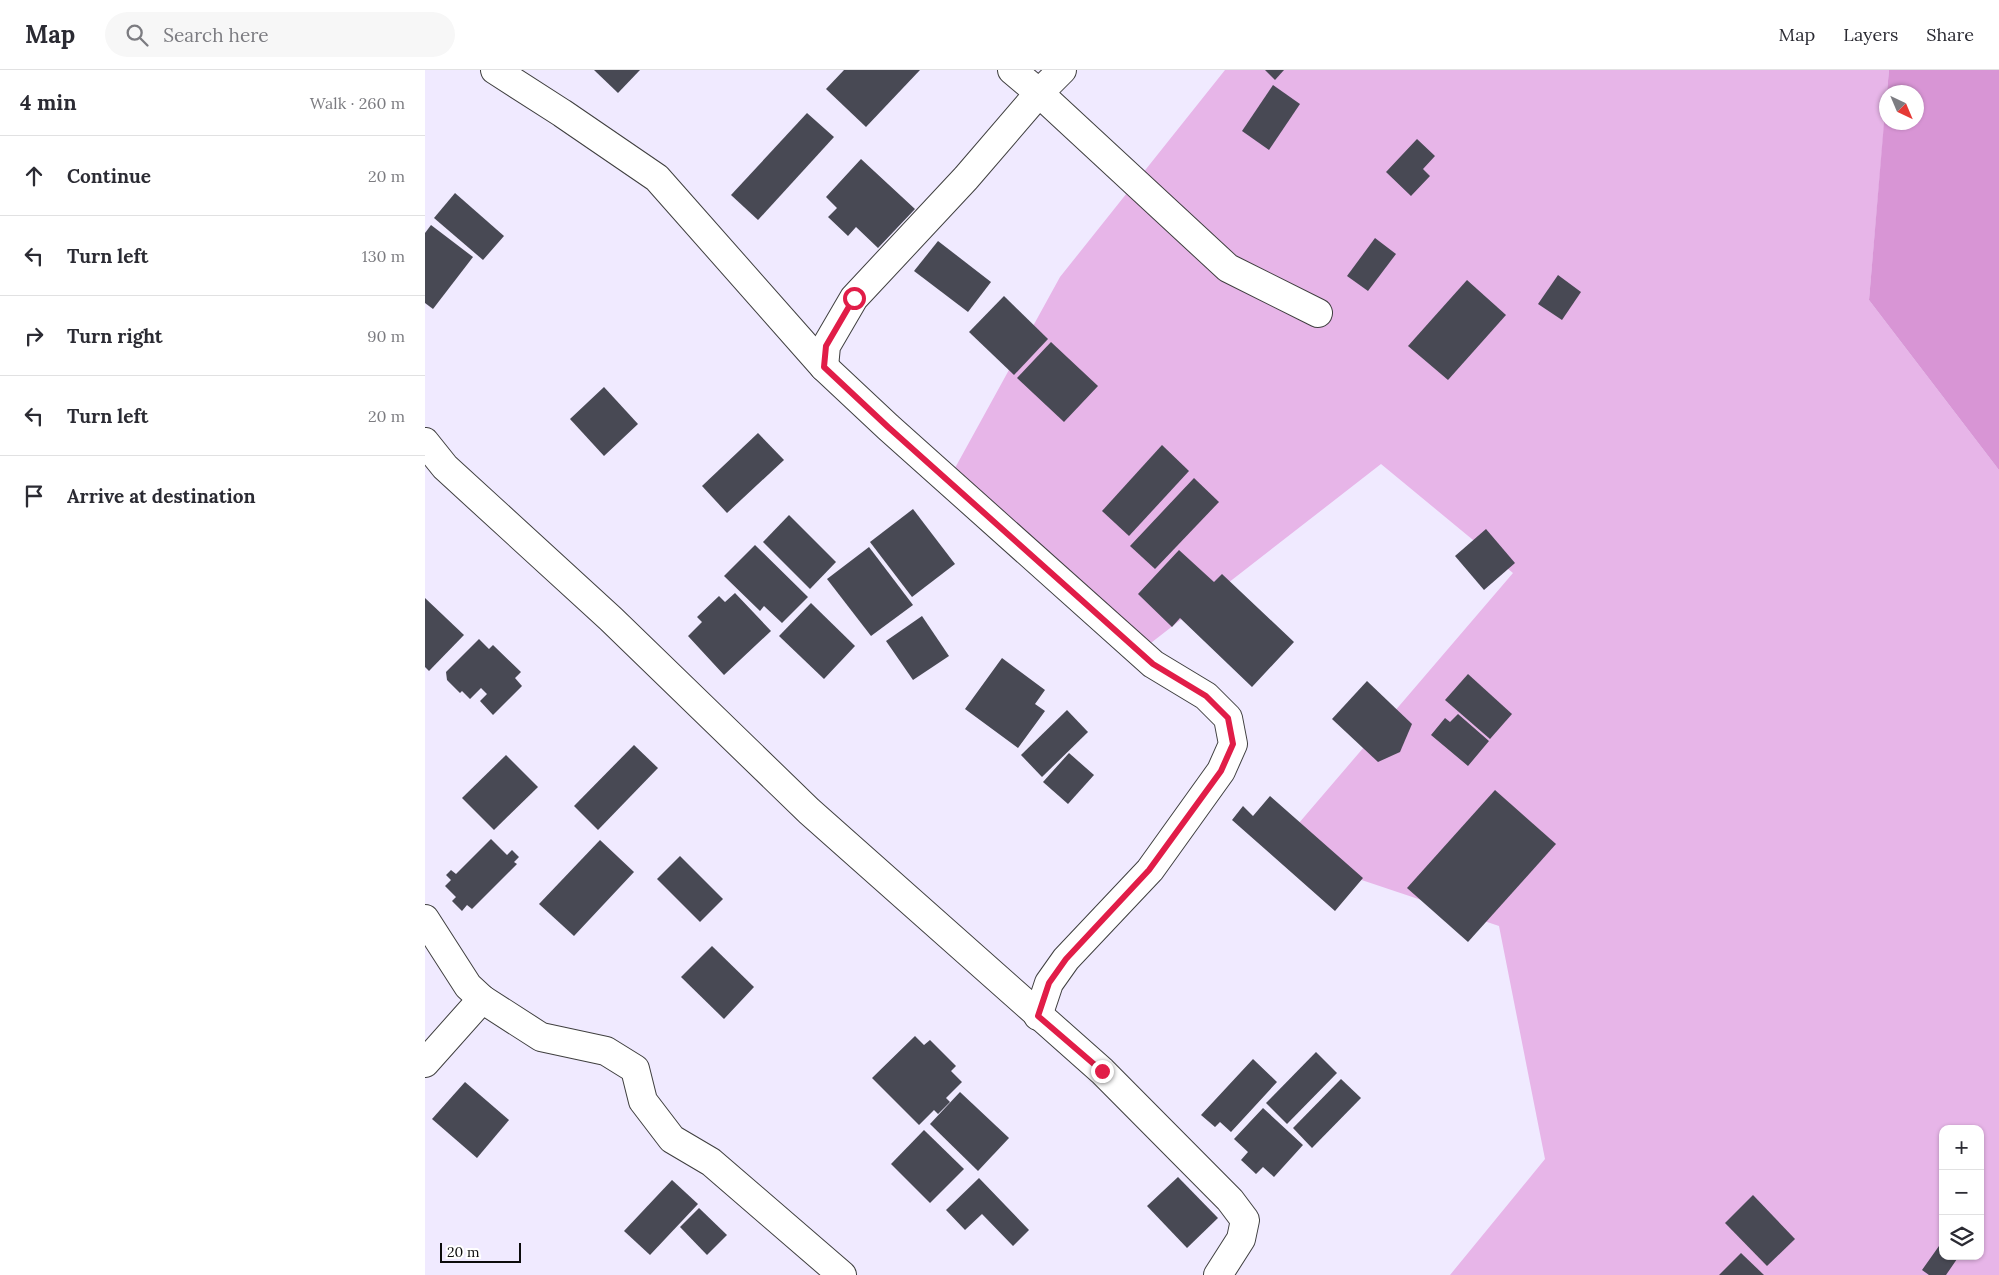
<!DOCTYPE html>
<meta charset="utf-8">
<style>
:root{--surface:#fff;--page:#f7f7f7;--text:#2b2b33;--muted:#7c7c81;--line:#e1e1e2}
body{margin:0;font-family:Lora,serif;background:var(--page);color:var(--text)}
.controls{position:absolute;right:15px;bottom:15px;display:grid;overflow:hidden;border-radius:10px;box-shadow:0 1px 4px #0004}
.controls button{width:45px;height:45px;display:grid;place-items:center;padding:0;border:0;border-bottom:1px solid var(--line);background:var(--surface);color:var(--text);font:25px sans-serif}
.compass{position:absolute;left:1454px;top:15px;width:45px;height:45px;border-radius:50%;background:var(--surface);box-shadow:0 1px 4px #0004;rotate:136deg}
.scale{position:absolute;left:15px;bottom:12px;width:81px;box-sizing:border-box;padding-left:5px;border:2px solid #0c0c0c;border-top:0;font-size:14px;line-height:18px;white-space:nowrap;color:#0c0c0c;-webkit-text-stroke:4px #fff;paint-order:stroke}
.stop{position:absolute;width:15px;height:15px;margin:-11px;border:4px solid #e11d48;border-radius:50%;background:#fff}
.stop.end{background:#e11d48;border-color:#fff;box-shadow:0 1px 5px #0008}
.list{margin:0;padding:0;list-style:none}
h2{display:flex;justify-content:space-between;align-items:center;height:65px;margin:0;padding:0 20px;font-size:21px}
h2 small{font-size:16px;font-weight:400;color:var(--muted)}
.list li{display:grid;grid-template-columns:32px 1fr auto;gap:15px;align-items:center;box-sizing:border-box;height:80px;padding:0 20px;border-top:1px solid var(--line)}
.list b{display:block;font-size:19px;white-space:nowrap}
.list em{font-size:16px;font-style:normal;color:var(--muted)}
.icon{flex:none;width:28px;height:28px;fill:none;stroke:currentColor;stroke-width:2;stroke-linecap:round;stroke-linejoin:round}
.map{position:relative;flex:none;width:1574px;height:1205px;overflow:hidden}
header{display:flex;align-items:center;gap:30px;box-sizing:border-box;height:70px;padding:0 25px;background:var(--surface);border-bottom:1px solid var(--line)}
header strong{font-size:24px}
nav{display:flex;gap:28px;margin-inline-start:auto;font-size:18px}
.search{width:350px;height:45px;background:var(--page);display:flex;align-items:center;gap:12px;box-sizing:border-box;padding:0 18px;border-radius:28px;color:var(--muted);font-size:19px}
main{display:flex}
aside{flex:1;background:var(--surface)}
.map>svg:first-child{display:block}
.green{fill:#e7b5e8;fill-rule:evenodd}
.forest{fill:#d895d5}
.building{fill:#484954}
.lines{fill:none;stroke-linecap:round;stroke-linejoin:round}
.street-casing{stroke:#3f3f3f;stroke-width:30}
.street{stroke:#fff;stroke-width:28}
.route{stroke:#e11d48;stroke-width:6}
</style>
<header>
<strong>Map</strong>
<div class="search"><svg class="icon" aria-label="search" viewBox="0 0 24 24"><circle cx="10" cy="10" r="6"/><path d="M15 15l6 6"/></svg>Search here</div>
<nav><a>Map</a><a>Layers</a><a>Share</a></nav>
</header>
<main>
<aside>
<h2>4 min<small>Walk · 260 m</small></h2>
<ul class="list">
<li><svg class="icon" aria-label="ahead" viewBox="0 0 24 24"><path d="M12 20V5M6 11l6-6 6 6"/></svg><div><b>Continue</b></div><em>20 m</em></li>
<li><svg class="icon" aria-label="left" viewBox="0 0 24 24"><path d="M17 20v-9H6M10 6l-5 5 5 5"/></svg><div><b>Turn left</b></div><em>130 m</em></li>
<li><svg class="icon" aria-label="right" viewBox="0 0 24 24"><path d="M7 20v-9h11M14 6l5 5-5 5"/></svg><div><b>Turn right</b></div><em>90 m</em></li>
<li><svg class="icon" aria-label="left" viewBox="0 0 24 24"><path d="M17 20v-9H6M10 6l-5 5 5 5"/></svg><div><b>Turn left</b></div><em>20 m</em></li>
<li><svg class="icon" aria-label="arrive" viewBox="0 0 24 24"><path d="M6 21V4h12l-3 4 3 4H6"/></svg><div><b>Arrive at destination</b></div></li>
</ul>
</aside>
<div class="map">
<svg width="1574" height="1205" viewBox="0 0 1574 1205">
<rect width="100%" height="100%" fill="#f0eaff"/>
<path class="green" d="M800 0H1464L1444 230 1574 400V1205H1025L1120 1089 1074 856 850 781 1088 503 956 394 704 590 519 418 635 207ZM1518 1059H1555V1186H1518Z"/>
<path class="forest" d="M1464 0H1574V400L1444 230 1461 29 1462 52H1492V22H1462Z"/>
<g class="building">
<path d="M169 0H215L193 23Z"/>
<path d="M419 0H495L441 57 401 19Z"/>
<path d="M840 0H859L850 10Z"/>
<path d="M848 15 875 34 844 80 817 61Z"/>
<path d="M382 43 409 67 333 150 306 125Z"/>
<path d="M992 69 1010 86 998 99 1005 106 986 126 961 102Z"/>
<path d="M436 89 490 139 453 178 431 157 423 166 403 147 412 138 401 127Z"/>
<path d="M30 123 79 166 58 190 9 148Z"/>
<path d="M6 155 48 187 8 239 0 233V163Z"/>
<path d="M950 168 971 184 943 221 922 206Z"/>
<path d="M513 171 566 212 543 242 489 201Z"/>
<path d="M1133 205 1156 222 1137 250 1113 234Z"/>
<path d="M1042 210 1081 245 1023 310 983 276Z"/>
<path d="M579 226 623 269 589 305 544 262Z"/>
<path d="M626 272 673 316 639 352 592 308Z"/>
<path d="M179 317 213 354 179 386 145 349Z"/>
<path d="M333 363 359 390 302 443 277 416Z"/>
<path d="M737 375 764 401 704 466 677 441Z"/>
<path d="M769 408 794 432 730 499 705 476Z"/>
<path d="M488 439 530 494 487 527 445 472Z"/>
<path d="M364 445 411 492 385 519 338 472Z"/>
<path d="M1061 459 1090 493 1059 520 1030 486Z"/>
<path d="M330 475 383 527 357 553 339 536 335 541 299 506Z"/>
<path d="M444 477 488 535 446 566 402 509Z"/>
<path d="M754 480 789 512 797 504 869 572 827 617 755 548 747 557 713 524Z"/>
<path d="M310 523 346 561 299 605 263 566 277 552 272 547 294 526 300 532Z"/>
<path d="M0 528 39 565 4 601 0 597Z"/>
<path d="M386 533 430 576 399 609 354 566Z"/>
<path d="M497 546 524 586 488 610 461 571Z"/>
<path d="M54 569 64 579 68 575 96 602 90 608 97 616 68 645 55 631 62 624 56 618 45 629 37 621 35 623 22 610 21 602Z"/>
<path d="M577 588 620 620 610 634 620 641 593 678 540 639Z"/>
<path d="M1043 604 1087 644 1065 669 1020 630Z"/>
<path d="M942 611 987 654 975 682 953 692 907 649Z"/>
<path d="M642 640 663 662 617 707 596 685Z"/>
<path d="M1033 644 1064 671 1043 696 1006 665 1020 648 1025 652Z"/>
<path d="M209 675 233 698 173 760 149 736Z"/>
<path d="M644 683 669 705 643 734 618 712Z"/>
<path d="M81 685 113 717 69 760 37 728Z"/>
<path d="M1070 720 1131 774 1043 872 982 818Z"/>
<path d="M845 726 938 808 910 841 807 750 818 736 828 746Z"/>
<path d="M66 769 82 785 87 780 94 787 89 792 92 794 47 839 42 835 37 841 27 831 31 827 20 816 26 810 21 805 26 800 31 804Z"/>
<path d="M175 770 209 802 149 866 114 834Z"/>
<path d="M255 786 298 829 275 852 232 809Z"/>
<path d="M287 876 329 917 299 949 256 907Z"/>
<path d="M490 966 499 975 505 970 531 996 526 1001 537 1012 521 1028 525 1032 513 1044 509 1040 494 1055 447 1008Z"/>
<path d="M891 982 912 1003 862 1054 841 1033Z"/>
<path d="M828 989 852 1012 806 1062 795 1052 790 1057 776 1045Z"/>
<path d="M916 1009 936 1028 887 1078 868 1058Z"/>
<path d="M40 1012 84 1050 52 1088 7 1049Z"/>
<path d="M535 1022 584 1068 553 1101 505 1054Z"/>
<path d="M838 1038 878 1075 849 1107 838 1097 831 1104 816 1090 823 1082 809 1069Z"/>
<path d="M499 1060 539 1099 505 1133 466 1094Z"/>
<path d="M753 1107 793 1148 762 1178 722 1136Z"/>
<path d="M554 1108 604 1160 588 1176 557 1144 540 1160 521 1140Z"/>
<path d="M247 1110 273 1134 225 1185 199 1161Z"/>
<path d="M1328 1125 1370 1169 1342 1196 1300 1153Z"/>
<path d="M274 1138 302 1165 282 1185 255 1157Z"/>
<path d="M1514 1176 1518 1179V1186H1528L1532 1189 1521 1205H1504L1497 1200Z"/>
<path d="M1316 1183 1339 1205H1294Z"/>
</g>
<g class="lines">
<g class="street-casing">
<g id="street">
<path d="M70 0 137 43 232 108 399 297 463 357 728 594 781 626 803 648 808 674 796 701 725 800 641 889 624 913 613 946"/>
<path d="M587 0 614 23 803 198 893 243"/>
<path d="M399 297 401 276 429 228 541 108 614 23 637 0"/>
<path d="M0 372 20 397 186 549 384 741 677 1001 805 1130 820 1150 816 1169 793 1205"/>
<path d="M0 849 43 916 57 929 116 967 181 981 210 999 218 1031 247 1069 286 1092 417 1205"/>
<path d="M0 993 57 929"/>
</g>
</g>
<use href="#street" class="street"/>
</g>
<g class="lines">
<path class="route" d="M429 228 401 276 399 297 463 357 728 594 781 626 803 648 808 674 796 701 724 800 641 889 624 913 613 946 677 1001"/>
</g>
</svg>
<div class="controls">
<button>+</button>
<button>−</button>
<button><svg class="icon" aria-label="layers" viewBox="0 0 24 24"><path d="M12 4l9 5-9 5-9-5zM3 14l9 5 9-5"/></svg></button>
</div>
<svg class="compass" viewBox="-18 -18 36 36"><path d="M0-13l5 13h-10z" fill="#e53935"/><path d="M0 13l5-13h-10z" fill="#7c7c81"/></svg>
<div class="scale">20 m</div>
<div class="stop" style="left:429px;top:228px"></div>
<div class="stop end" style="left:677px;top:1001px"></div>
</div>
</main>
